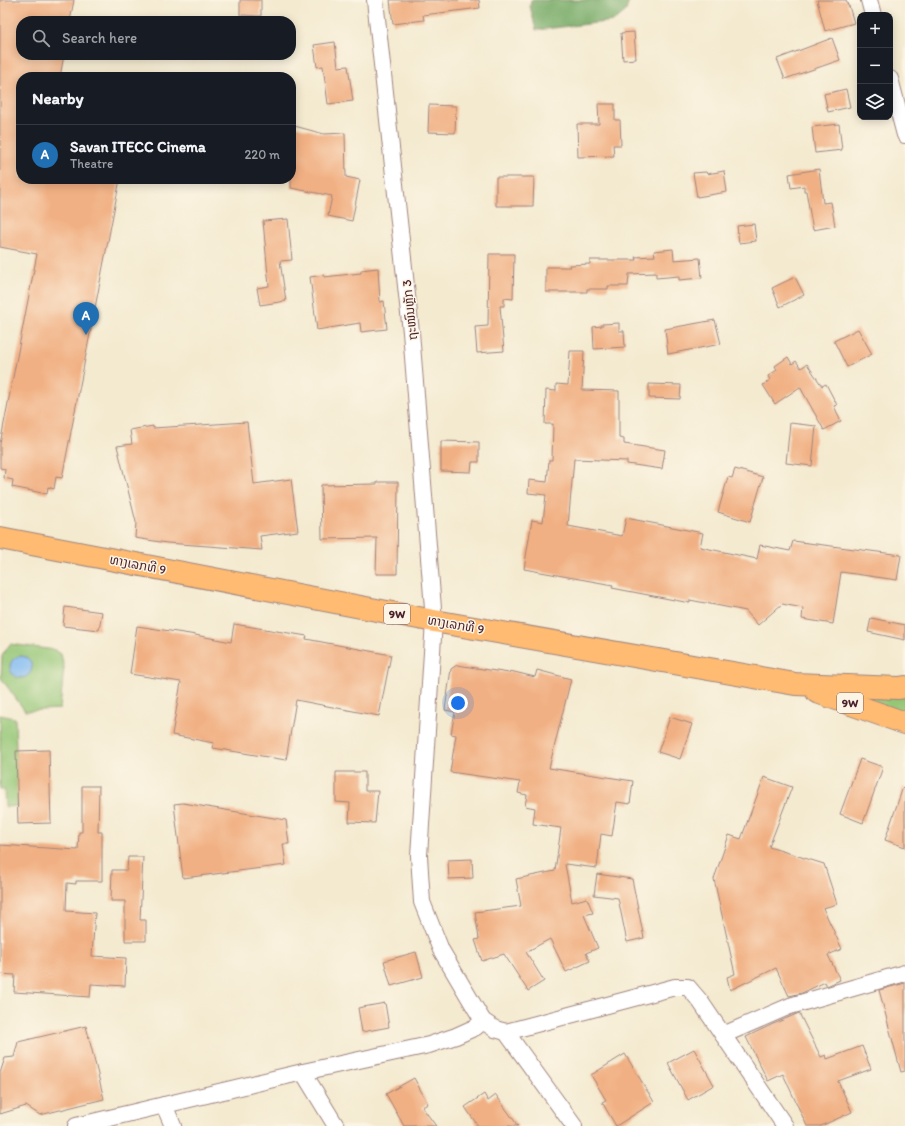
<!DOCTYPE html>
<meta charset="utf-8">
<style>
:root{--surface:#171b24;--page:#242831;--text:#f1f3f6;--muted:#9ea1a6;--line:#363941;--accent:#1f6fb2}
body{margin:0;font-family:Itim,"Noto Sans Lao",sans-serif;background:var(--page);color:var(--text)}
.controls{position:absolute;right:12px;top:12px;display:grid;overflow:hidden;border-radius:8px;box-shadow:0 2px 10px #0003}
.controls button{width:36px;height:36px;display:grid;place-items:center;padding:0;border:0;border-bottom:1px solid var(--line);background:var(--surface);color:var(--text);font:20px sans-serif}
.you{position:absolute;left:458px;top:703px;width:14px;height:14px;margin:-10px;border:3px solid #fff;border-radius:50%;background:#1a73e8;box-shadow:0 0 0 6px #1a73e833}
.badge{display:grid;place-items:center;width:26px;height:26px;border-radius:50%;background:var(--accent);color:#fff;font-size:13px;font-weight:700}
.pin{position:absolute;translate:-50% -33px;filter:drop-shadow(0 1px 2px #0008)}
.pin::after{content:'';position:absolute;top:21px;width:14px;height:12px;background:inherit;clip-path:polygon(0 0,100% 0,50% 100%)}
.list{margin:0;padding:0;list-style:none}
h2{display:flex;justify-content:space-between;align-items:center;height:52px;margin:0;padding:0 16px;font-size:17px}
h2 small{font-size:13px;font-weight:400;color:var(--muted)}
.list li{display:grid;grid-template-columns:26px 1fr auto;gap:12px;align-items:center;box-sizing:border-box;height:60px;padding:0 16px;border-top:1px solid var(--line)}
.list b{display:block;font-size:15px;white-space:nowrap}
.list p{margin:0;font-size:13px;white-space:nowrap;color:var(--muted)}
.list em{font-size:13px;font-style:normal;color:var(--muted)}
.icon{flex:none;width:22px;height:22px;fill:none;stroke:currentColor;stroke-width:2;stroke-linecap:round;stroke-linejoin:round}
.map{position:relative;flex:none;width:905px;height:1126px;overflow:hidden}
.search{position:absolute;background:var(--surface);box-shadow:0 2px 10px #0003;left:16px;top:16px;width:280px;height:44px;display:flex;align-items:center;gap:10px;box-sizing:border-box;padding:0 14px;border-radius:16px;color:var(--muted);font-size:15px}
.panel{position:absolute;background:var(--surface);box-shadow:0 2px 10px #0003;left:16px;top:72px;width:280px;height:112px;border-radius:16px}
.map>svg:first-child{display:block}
.green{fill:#94c676;stroke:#6f7250}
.forest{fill:#77ab67;stroke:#606549}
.water{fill:#82bbf3;stroke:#666d8f}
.building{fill:#f1b083}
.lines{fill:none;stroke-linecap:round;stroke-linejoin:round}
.minor-casing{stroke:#9f847e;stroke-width:18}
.primary-casing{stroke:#9f847e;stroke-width:24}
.minor{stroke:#fff;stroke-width:16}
.primary{stroke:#febb71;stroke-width:22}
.labels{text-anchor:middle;stroke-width:3;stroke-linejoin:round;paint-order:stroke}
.shield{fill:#fcf5e5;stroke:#7f5f63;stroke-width:1}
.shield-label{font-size:12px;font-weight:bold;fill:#4a1f2b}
.street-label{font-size:13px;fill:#4a1f2b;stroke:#fcf5e5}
</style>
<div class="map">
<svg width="905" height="1126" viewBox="0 0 905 1126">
<rect width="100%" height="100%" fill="#fcf5e5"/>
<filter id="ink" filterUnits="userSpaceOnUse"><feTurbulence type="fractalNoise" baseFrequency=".025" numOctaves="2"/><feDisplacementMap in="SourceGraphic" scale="8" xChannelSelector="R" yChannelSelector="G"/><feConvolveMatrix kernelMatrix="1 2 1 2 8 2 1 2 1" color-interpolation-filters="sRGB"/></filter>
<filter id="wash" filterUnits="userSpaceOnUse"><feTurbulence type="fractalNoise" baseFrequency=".012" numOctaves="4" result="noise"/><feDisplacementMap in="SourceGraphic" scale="16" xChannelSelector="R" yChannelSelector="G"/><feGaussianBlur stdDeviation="0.9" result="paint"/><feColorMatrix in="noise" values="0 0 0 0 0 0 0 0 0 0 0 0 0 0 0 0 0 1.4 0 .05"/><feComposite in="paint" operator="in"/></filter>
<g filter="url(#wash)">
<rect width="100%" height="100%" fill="#f4ead0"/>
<g class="green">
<path d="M10 644 55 650 61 654 64 667 60 709 25 711 1 678 2 656Z"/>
<path d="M905 696V713L864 699Z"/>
<path d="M0 715 15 718 18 806 5 807 4 789H0Z"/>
</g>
<path class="forest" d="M531 0H629L626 11 614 21 536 30 530 6Z"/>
<circle class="water" cx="21" cy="667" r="11"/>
<g id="blocks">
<g class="building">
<path d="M0 0H74L70 21H21V55H64L60 77H21V179H120L62 478 56 477 54 489 48 487 47 494 12 487 13 480 4 478 5 469 0 468V444L37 254 0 247Z"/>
<path d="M240 0H261V16L240 15Z"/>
<path d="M390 0H479L480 8 423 15 424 20 393 24Z"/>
<path d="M817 0H846L848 6H849L854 23 825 31Z"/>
<path d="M634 32 636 59 623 60 621 33Z"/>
<path d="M832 38 840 60 785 79 777 59Z"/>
<path d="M335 42 338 67 348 66 353 101 328 104 323 66 317 67 314 45Z"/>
<path d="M846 89 850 107 828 112 824 94Z"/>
<path d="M598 104H615V120H620L621 145H613L614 156 578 157 577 124H599Z"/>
<path d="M429 105 456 106 455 133 428 132Z"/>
<path d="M839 124 842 150 815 153 812 127Z"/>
<path d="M291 125 324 134 345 133 346 177 360 180 352 221 328 216 332 196 291 188Z"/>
<path d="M819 169 823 203 831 202 835 226 813 230 806 191H804V186L791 188 789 174Z"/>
<path d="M724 171 727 192 697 197 693 173 706 172 707 174Z"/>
<path d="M496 177H534L533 206H496Z"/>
<path d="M288 219 292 260 280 261 286 301 260 305 257 288 269 286 263 221Z"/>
<path d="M754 224 756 241 739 243 737 226Z"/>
<path d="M673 249 674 260 700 258 702 278 679 280V276L656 278V273L629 274 628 286H608V289H587V292H546V267H570L569 265 590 264V260H636L635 257 655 256 654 251Z"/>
<path d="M489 254H514L513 299 504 298V306H500L504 351 477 353 475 327 488 326Z"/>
<path d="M378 268 380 302 384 301 387 329 361 332 360 323 317 330 310 277 324 275V277L361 273V270Z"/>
<path d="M795 277 804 295 780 307 772 288Z"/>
<path d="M715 320 721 344 668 354 665 329Z"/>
<path d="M619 323V331H624L625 347 594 349 593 327 602 326V324Z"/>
<path d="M858 329 872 354 847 367 834 341Z"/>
<path d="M570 351H584L582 390 619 391V438L624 439V444L665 450 662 469 627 464V461L574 459 568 526 622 536 626 518 703 533 700 547 757 559 760 545 790 551 793 541 901 555 897 580 841 572 833 624 802 619 803 608 782 604 758 625 746 611 690 600V603L612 588 613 585 524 569 532 520 543 522 546 495 528 493 529 480 547 482 549 460H552L553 424H545L546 390 556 391V384L568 385Z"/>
<path d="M788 357 792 364 796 361 801 368 807 364 822 386 826 384 837 405 834 406 841 421 824 430 800 387 775 404 763 385 770 380 768 376 777 370 775 366Z"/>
<path d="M649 384 681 385 680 399 649 398Z"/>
<path d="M247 422 254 484 291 479 298 531 260 536 262 550 167 543 135 538 136 522 117 446 132 444 130 430 153 426V428Z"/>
<path d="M790 423 816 426 812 466 786 463Z"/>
<path d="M441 441 479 442V462H472L471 472 441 471Z"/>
<path d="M735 469 763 477 750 522 718 512 728 477 732 478Z"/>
<path d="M377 482H398L397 574H376L377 538 322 539 321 485 377 484Z"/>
<path d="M65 607 102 612 99 630 63 626Z"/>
<path d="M871 618 905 625V640L868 632Z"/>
<path d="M234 624 307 636 306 639 391 655 379 716 296 700 286 760 213 748 214 743 172 735 181 682 130 674 137 626 190 634 231 642Z"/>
<path d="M457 665 509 673 510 671 535 677 537 670 571 679 549 768 633 781 630 804 617 802 612 836 601 834 597 868 565 864 572 902 587 898 593 913 584 915 598 948 586 953 590 961 566 972 550 939 526 952 544 981 528 991 504 954 482 961 475 940 479 939 475 912 521 906 516 879 555 871 561 828 533 824 535 808 525 806 527 795 518 793 520 782 450 772 456 735 451 734 455 712 445 710 451 669Z"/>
<path d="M670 717 692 724 680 759 658 752Z"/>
<path d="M49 750 51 823 18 824 16 751Z"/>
<path d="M860 759 883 767 863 823 840 814Z"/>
<path d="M336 772H365V791H378L375 823 349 822 350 803 336 802Z"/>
<path d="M764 777 792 787 769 847 824 864 837 904 823 908 842 949 828 955 840 980 827 986 825 982 802 993 789 996 776 968 730 990 727 977 735 974 714 879 729 835 741 839Z"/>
<path d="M82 786H99L98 832H102V881H76V884L67 883 66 911 95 913 92 956 126 958 125 986 91 984 90 997 14 992 15 975 0 974V845L78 850 79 832H82Z"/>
<path d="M903 787 905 788V847L885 840Z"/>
<path d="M183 803 286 820 289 844H283L286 865 183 878 174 804Z"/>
<path d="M128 857H143L140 920H146V941H125V901H111L112 870H127Z"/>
<path d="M472 859 473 878 449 879 448 860Z"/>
<path d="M597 874 632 879 644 938 627 942 618 898 594 895Z"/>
<path d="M416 952 423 977 391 986 384 961Z"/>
<path d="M905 983V1071L901 1072 879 990Z"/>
<path d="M385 1003 389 1027 362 1032 358 1008Z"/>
<path d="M799 1013 821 1057 826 1055 827 1059 862 1046 871 1069 838 1081 852 1112 821 1126H807L783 1074 768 1081 746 1037 771 1025Z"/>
<path d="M86 1026 104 1099 40 1115 26 1106 0 1114V1073L5 1058 14 1057 18 1042Z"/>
<path d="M694 1049 714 1085 688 1100 668 1063Z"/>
<path d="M625 1054 654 1102 616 1126 602 1102 606 1100 591 1075Z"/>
<path d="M414 1078 428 1104 422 1107 436 1126H404L386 1094Z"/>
<path d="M484 1094 488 1101 496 1095 518 1126H478L465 1107Z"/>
</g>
</g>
</g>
<g filter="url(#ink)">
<use href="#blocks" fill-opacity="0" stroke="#9f847e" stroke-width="1"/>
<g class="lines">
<g class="minor-casing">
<g id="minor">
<path d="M375 0 411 332 434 621 419 856 422 902 441 950 483 1021"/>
<path d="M869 0 873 15"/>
<path d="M890 79 905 135"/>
<path d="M506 1032 574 1126"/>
<path d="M723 1035 790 1006 905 973"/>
<path d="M303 1072 336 1126"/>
<path d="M164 1105 173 1126"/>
<path d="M76 1126 303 1072 429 1045 456 1036 476 1027 483 1021 495 1029 506 1032 675 987H688L700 1001 785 1126"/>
</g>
</g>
<g class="primary-casing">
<g id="primary">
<path d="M0 538 434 621 795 684 899 688 905 687"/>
<path d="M817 692 905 723"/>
</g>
</g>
<use href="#minor" class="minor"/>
<use href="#primary" class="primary"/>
</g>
</g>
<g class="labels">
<g class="shield">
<rect x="384" y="604" width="26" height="20" rx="3"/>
<rect x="837" y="693" width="26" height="20" rx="3"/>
</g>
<g class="shield-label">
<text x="397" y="618">9W</text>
<text x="850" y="707">9W</text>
</g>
<g class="street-label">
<text transform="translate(409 310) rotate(-96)" y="5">ຖະໜົນຫຼັກ 3</text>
<text transform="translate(138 564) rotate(11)" y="5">ທາງເລກທີ 9</text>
<text transform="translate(456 624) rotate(10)" y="5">ທາງເລກທີ 9</text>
</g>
</g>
</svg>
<div class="controls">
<button>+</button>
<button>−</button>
<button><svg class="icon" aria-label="layers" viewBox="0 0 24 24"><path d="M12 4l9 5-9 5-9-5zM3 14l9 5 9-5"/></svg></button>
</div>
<div class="you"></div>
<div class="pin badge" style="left:86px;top:335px">A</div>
<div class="search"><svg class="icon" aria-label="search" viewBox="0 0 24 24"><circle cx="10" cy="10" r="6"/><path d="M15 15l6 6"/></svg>Search here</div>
<section class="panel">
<h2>Nearby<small></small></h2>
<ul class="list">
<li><span class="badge">A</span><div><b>Savan ITECC Cinema</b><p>Theatre</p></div><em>220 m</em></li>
</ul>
</section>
</div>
